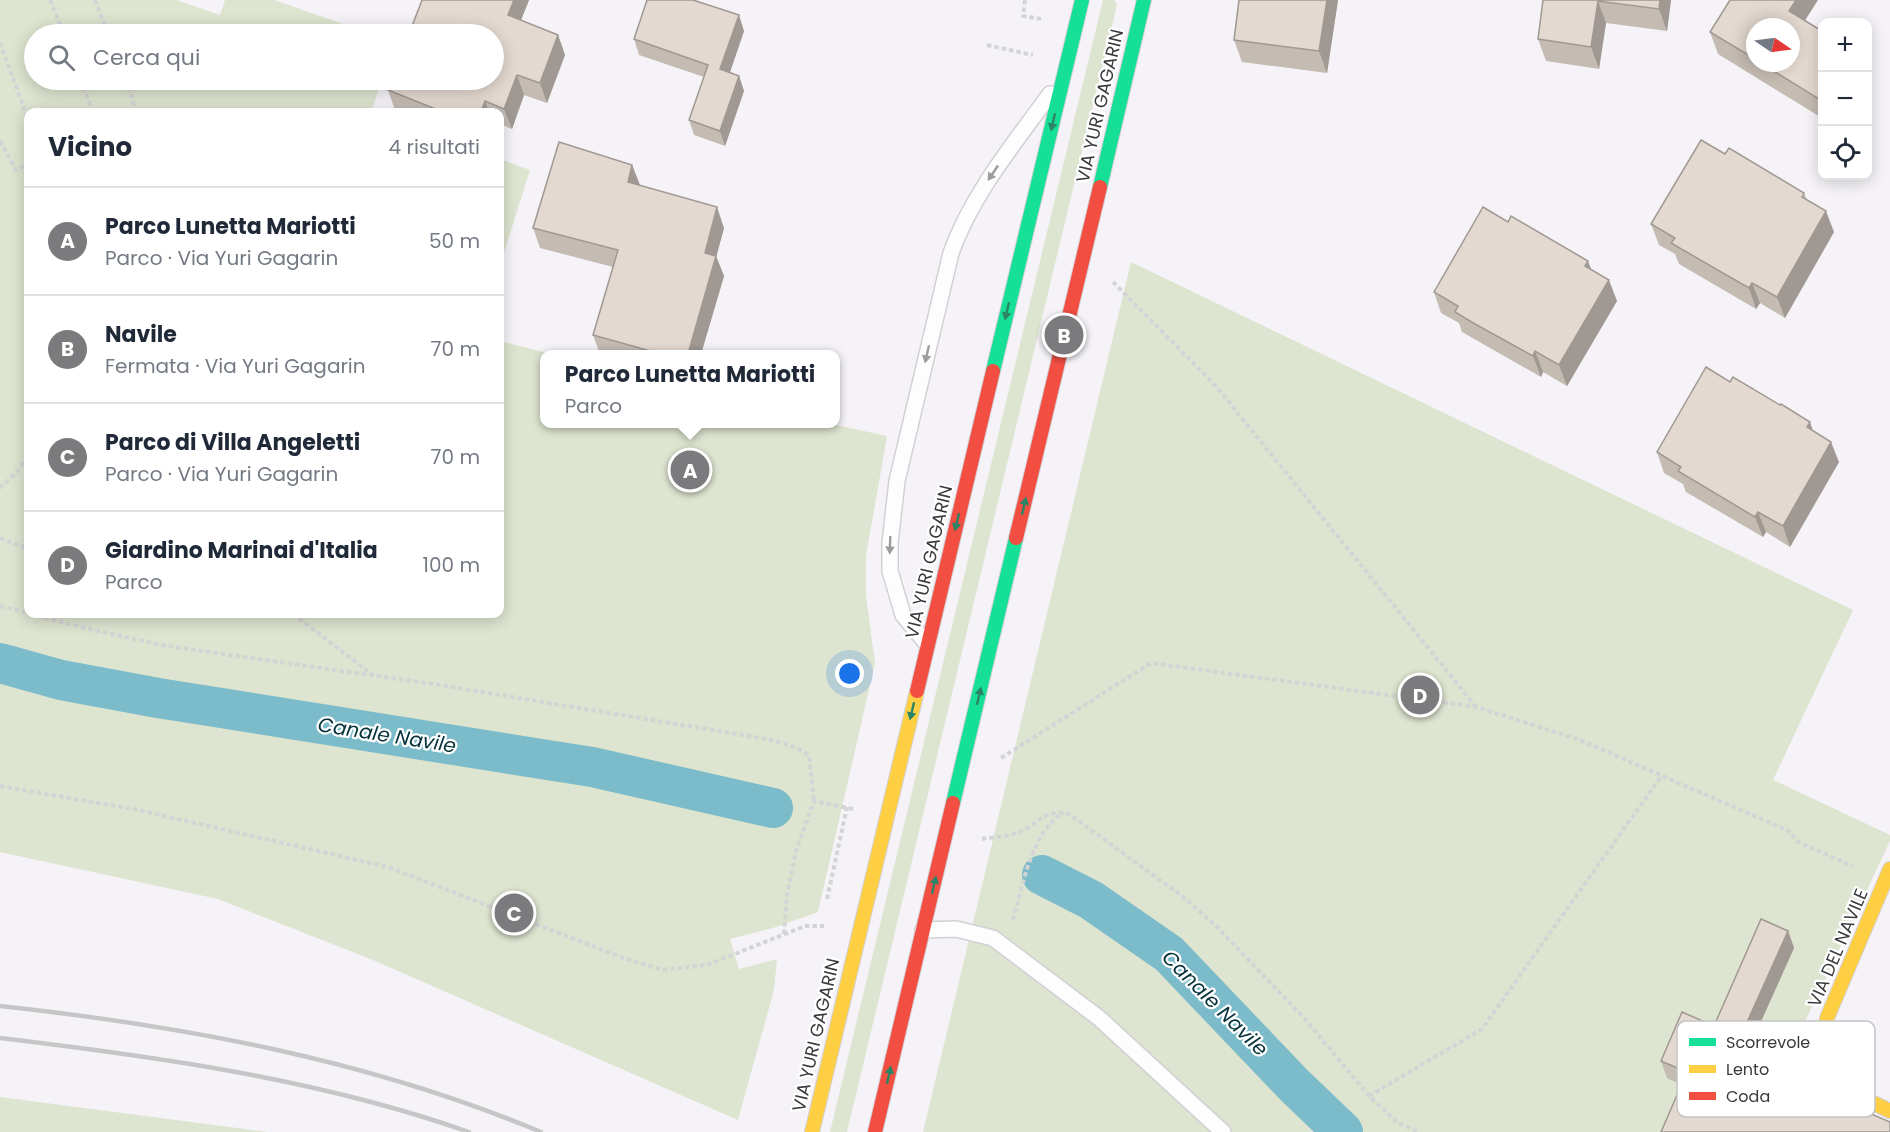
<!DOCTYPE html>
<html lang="it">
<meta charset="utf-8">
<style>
:root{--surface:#fff;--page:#f2f2f3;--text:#1f2937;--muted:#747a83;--line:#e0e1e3;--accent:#7b7a7d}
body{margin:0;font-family:Poppins,sans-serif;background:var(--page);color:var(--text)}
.controls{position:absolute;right:18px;top:18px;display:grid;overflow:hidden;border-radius:12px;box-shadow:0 3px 15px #0003}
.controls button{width:54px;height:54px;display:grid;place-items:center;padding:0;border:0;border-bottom:2px solid var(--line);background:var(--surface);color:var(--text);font:30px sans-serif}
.compass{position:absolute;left:1746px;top:18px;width:54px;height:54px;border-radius:50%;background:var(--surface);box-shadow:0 3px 15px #0003;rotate:103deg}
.you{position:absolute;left:850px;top:674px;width:21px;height:21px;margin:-15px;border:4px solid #fff;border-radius:50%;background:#1a73e8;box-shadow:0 0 0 9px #1a73e833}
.badge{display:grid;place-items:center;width:39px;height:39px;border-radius:50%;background:var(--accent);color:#fff;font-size:20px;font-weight:700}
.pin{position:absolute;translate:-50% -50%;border:3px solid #fff;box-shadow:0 2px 6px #0006}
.popup{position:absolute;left:540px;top:350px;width:300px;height:78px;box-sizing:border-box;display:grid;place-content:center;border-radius:12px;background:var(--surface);filter:drop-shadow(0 2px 4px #0005);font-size:20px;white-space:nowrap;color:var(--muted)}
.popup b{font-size:22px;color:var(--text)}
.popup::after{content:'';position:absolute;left:50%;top:100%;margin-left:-12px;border:12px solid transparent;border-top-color:var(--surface)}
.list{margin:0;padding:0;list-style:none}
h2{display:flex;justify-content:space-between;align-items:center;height:78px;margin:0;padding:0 24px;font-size:26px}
h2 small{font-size:20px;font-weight:400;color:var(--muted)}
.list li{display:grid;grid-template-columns:39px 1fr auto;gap:18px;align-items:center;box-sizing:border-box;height:108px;padding:0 24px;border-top:2px solid var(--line)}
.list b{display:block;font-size:22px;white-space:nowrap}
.list p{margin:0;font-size:20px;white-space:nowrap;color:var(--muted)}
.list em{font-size:20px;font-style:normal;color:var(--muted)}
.icon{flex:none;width:33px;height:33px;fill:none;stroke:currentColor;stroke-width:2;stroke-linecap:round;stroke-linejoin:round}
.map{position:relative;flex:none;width:1890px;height:1132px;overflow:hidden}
.search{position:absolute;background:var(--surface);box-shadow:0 3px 15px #0003;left:24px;top:24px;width:480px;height:66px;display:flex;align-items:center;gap:15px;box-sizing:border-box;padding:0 21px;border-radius:33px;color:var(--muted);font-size:22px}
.panel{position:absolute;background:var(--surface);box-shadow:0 3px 15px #0003;left:24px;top:108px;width:480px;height:510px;border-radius:12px}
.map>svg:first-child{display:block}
.green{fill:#dde4cf}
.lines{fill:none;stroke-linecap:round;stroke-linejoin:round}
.canal{stroke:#7bbbca;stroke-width:40}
.lane-casing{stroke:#d2d0d4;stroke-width:18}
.fast-casing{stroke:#d2d0d4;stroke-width:16}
.slow-casing{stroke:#d2d0d4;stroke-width:16}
.jam-casing{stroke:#d2d0d4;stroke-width:16}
.path{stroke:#d4d4d5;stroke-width:4;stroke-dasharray:4.5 3;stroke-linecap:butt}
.lane{stroke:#fefdfe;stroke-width:15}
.fast{stroke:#16e098;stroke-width:14}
.slow{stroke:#ffcf43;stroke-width:14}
.jam{stroke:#f24e42;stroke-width:14}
.rail{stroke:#c7c6c7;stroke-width:4.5}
.wall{fill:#c4bbb3;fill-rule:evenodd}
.shaded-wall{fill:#a09892}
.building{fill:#e4d9d0;stroke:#a09892;stroke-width:1.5}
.oneway{fill:#2a8465}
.oneway2{fill:#9c9b9d}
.labels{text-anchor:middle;stroke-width:4.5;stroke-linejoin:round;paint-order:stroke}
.street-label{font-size:18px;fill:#3a393c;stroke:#fff}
.water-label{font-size:20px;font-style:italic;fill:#05323b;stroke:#fff}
.key{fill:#fff;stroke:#c4c4c4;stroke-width:1.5}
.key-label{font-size:16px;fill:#3a393c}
</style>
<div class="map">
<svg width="1890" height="1132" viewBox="0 0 1890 1132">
<rect width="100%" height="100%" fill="#f5f3f7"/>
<g class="green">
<path d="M0 0H176L220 15 225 0H274L372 34H34V80H382L371 112H28V614H500V341L551 354H544V424H831L887 436 866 556V596L875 663 818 912 773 928 730 939 739 969 777 959 774 990 738 1120 373 960 218 899 0 852Z"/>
<path d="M1103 0H1114L1117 5 847 1132H830Z"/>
<path d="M500 159 530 170 500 265Z"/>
<path d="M1131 262 1853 610 1773 780 1890 835V841L1753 1132H923Z"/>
<path d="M0 1097 268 1132H0Z"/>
</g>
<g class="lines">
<g class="canal">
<path d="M0 663 61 680 158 698 592 767 773 808"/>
<path d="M1042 875 1091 900 1169 954 1294 1085 1343 1132"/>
</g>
<g class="lane-casing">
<g id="lane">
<path d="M927 644 903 615 890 571V543L897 481 951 253C972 194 1014 144 1050 94"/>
<path d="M923 930 956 929 993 938 1099 1018 1223 1132"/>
</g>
</g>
<g class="fast-casing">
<g id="fast">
<path d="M1100 187 1144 0"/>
<path d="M993 371 1082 0"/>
<path d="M953 803 1016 538"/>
</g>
</g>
<g class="slow-casing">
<g id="slow">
<path d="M1890 869 1827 1018 1821 1055 1830 1082 1890 1111"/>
<path d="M812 1132 917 691"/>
</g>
</g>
<g class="jam-casing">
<g id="jam">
<path d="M1016 538 1100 187"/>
<path d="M917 691 993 371"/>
<path d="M875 1132 953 803"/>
</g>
</g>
<g class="path">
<path d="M50 0 64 34"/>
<path d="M95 0 108 34"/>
<path d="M1025 0 1023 16 1042 19"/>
<path d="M0 43 28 119"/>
<path d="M987 45 1033 55"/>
<path d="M81 80 93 112"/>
<path d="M125 80 133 99 134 112"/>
<path d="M0 141 16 170 28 164"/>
<path d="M1113 282 1215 385 1476 707"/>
<path d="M0 488 16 473 28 456"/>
<path d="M0 538 28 549"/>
<path d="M0 606 28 613"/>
<path d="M30 614 102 632 167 646 440 685 767 739C781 743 798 746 809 756L814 801"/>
<path d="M293 614 373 675"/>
<path d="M1001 758 1151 663 1477 707 1580 740 1789 831 1798 842 1853 866"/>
<path d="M0 786 138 810 388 867 621 957 662 970 707 965 805 926H824"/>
<path d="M982 839C993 837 1006 837 1016 833 1039 826 1041 808 1069 814L1182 896 1216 926 1305 1019 1369 1096 1398 1123 1419 1132"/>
<path d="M827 899 847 807"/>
<path d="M1013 920C1022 888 1032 829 1064 813"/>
<path d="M784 934 787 895 796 851 814 801 853 809"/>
<path d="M1369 1096 1482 1029 1662 775"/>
</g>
<use href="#lane" class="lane"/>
<use href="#fast" class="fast"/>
<use href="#slow" class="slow"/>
<use href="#jam" class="jam"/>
<g class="rail">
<path d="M0 1006C184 1026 369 1060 541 1132"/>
<path d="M0 1038C159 1057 318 1079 469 1132"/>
</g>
</g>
<g class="wall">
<path d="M422 0H529L521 20 558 35 565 55 547 103 524 95 512 129 500 124V112H402L395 110 388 90Z"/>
<path d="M1338 0 1327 73 1242 62 1234 40Z"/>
<path d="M1543 0H1671L1667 31 1606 23 1599 69 1546 61 1538 39Z"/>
<path d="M1805 20 1822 31V118L1718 54 1710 32ZM1755 27 1791 63H1755Z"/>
<path d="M744 31 730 72 739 76 744 91 725 146 694 135 689 120 704 77 639 55 634 39Z"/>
<path d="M1725 154 1804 193 1807 200 1834 232 1785 318 1760 303 1756 309 1679 264 1675 254 1659 245 1651 224Z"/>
<path d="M632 165 640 186 724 228 716 256 724 276 701 354H600L593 335 613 267 540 248 533 228Z"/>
<path d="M1591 270 1617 301 1567 386 1543 372 1541 377 1462 332 1459 323 1441 313 1434 292Z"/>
<path d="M1813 431 1839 462 1790 547 1766 532 1763 537 1686 492 1683 484 1664 473 1657 452Z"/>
<path d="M1788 931 1794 948 1751 1043 1762 1062 1682 1085 1667 1078 1661 1061 1714 1026Z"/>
</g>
<g class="shaded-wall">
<path d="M514 0H529L515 35 508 15Z"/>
<path d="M1327 0H1338L1327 73 1319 51Z"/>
<path d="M1660 0H1671L1667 31 1659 9Z"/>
<path d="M1796 0H1818L1797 33 1789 11Z"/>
<path d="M1598 1 1606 23 1599 69 1591 47Z"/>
<path d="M739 15 744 31 726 84 720 69Z"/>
<path d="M558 35 565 55 547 103 540 83Z"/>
<path d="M517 75 524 95 512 129 504 109Z"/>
<path d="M739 76 744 91 725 146 720 131Z"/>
<path d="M485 101 489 112H481Z"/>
<path d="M632 165 640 185 635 203 628 182Z"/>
<path d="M717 207 724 228 716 258V256L724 276 701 354H688L705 253Z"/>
<path d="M1826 211 1834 232 1785 318 1777 297Z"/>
<path d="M1588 261 1596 282 1585 266Z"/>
<path d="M1609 280 1617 301 1567 386 1559 365Z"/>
<path d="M1752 283 1760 303 1756 309 1749 288Z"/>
<path d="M1535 351 1543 372 1541 377 1533 356Z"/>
<path d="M1810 422 1817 442 1807 427Z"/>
<path d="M1831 442 1839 462 1790 547 1783 526Z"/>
<path d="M1758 512 1766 532 1763 537 1755 517Z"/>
<path d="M1788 931 1794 948 1746 1055 1740 1038Z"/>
<path d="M1756 1045 1762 1062 1755 1078 1749 1061Z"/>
</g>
<g class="building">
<path d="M422 0H514L508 15 558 35 540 83 517 75 504 109 485 101 481 112H443L388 90 392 80H494V34H409Z"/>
<path d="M647 0H693L739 15 720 69 739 76 720 131 689 120 708 65 634 39Z"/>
<path d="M1239 0H1327L1319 51 1234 40Z"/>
<path d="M1543 0H1660L1659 9 1598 1 1591 47 1538 39Z"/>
<path d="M1730 0H1796L1789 11 1822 31V101L1761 63H1791V27H1755V59L1710 32Z"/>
<path d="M1701 140 1725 154 1729 148 1804 193 1802 197 1826 211 1777 297 1752 283 1749 288 1671 243 1675 238 1651 224Z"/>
<path d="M559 142 632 165 628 182 717 207 705 253 716 256 688 354H661L593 335 618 250 533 228Z"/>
<path d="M1483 207 1508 222 1511 216 1588 261 1585 266 1609 280 1559 365 1535 351 1533 356 1475 324 1455 312 1458 306 1434 292Z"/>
<path d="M1706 367 1730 382 1733 377 1780 405 1781 404 1810 422 1807 427 1831 442 1783 526 1758 512 1755 517 1678 471 1681 467 1657 452Z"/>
<path d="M1761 919 1788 931 1740 1038 1756 1045 1749 1061 1890 1122V1132H1661L1687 1072 1661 1061 1682 1012 1714 1026Z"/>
</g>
<defs><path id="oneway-solid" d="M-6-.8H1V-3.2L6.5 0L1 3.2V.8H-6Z" transform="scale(1.5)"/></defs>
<g class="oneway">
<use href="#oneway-solid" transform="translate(1053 122) rotate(103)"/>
<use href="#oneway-solid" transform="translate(1007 311) rotate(103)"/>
<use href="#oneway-solid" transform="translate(1024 506) rotate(-77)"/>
<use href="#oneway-solid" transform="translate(957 522) rotate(103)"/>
<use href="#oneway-solid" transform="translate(979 696) rotate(-77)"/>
<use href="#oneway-solid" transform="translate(912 711) rotate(103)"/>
<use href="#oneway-solid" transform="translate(934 885) rotate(-77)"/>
<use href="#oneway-solid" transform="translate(889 1075) rotate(-77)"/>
</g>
<g class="oneway2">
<use href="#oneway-solid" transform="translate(993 173) rotate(124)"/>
<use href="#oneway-solid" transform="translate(927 354) rotate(103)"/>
<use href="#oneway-solid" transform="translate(890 545) rotate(92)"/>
</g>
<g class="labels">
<g class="street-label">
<text transform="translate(1100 106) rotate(-77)" y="6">VIA YURI GAGARIN</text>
<text transform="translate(929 562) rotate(-77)" y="6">VIA YURI GAGARIN</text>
<text transform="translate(1838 948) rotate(-67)" y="6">VIA DEL NAVILE</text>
<text transform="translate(816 1035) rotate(-77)" y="6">VIA YURI GAGARIN</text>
</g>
<g class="water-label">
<text transform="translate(387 735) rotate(9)" y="7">Canale Navile</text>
<text transform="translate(1215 1003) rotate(45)" y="7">Canale Navile</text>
</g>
</g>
<rect x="1677" y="1021" width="198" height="96" rx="9" class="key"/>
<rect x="1689" y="1038" width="27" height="8" fill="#16e098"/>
<rect x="1689" y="1065" width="27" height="8" fill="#ffcf43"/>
<rect x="1689" y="1092" width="27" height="8" fill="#f24e42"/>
<g class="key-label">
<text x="1726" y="1048">Scorrevole</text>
<text x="1726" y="1075">Lento</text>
<text x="1726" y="1102">Coda</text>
</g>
</svg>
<div class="controls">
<button>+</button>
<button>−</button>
<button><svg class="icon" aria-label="locate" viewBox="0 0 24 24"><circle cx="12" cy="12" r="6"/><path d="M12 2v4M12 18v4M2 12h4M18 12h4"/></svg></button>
</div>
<svg class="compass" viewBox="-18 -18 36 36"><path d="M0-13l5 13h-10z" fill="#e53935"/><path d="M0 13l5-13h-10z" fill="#747a83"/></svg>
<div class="you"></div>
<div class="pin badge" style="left:690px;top:470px">A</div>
<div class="popup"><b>Parco Lunetta Mariotti</b>Parco</div>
<div class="pin badge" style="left:1064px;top:335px">B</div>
<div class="pin badge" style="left:514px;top:913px">C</div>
<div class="pin badge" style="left:1420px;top:695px">D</div>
<div class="search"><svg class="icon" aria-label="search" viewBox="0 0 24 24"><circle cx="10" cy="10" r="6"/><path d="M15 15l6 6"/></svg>Cerca qui</div>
<section class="panel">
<h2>Vicino<small>4 risultati</small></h2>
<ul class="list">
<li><span class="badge">A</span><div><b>Parco Lunetta Mariotti</b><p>Parco · Via Yuri Gagarin</p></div><em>50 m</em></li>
<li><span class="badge">B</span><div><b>Navile</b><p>Fermata · Via Yuri Gagarin</p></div><em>70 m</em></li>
<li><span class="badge">C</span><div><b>Parco di Villa Angeletti</b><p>Parco · Via Yuri Gagarin</p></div><em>70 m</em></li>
<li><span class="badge">D</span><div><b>Giardino Marinai d'Italia</b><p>Parco</p></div><em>100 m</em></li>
</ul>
</section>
</div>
